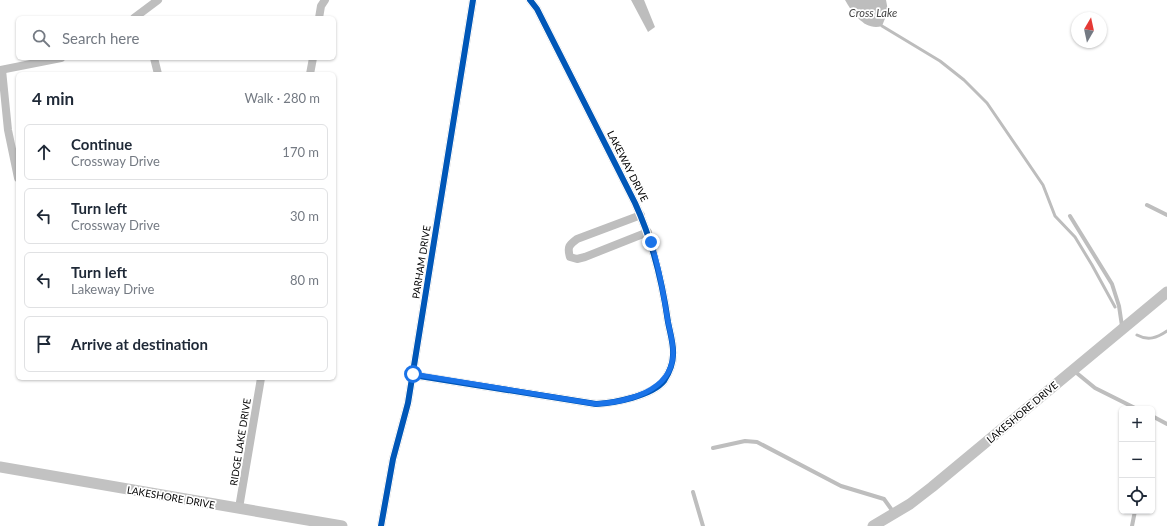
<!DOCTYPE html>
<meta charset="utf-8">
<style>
:root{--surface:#fff;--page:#f6f6f7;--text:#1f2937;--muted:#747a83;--line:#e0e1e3}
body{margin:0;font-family:Lato,sans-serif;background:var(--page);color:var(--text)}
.controls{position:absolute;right:12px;bottom:12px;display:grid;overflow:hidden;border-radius:6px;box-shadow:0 1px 3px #0004}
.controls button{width:36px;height:36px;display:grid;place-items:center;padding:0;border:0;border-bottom:1px solid var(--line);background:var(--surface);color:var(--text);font:20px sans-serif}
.compass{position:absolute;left:1071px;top:12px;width:36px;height:36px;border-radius:50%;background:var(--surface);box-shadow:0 1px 3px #0004;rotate:9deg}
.stop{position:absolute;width:12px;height:12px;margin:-9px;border:3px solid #1a73e8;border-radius:50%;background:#fff}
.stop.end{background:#1a73e8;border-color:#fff;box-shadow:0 1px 4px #0008}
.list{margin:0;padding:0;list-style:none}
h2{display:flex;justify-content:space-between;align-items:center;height:52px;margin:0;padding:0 16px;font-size:17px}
h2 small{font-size:13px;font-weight:400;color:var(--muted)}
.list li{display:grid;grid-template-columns:26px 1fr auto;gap:12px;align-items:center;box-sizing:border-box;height:56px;margin:0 8px 8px;padding:0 8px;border:1px solid var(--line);border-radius:6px}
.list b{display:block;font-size:15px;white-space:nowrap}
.list p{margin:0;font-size:13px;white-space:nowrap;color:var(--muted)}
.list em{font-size:13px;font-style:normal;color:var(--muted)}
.icon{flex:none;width:22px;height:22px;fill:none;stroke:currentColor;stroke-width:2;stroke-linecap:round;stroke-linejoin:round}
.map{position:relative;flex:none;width:1167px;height:526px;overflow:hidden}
.search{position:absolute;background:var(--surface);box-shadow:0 1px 3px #0004;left:16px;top:16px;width:320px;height:44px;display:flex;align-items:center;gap:10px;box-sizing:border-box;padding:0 14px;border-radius:6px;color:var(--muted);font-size:15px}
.panel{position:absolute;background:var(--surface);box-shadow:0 1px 3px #0004;left:16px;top:72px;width:320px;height:308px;border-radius:6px}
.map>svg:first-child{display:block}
.water{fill:#bdbdbd}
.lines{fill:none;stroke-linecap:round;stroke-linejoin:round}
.stream{stroke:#bdbdbd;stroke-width:3}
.lane{stroke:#bebebe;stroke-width:4}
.street{stroke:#bebebe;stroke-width:8}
.secondary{stroke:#c2c2c2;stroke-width:11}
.cycleway-casing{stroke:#fff;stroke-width:8}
.cycleway{stroke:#0057b8;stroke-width:6}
.route{stroke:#1a73e8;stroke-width:5}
.labels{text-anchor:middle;stroke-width:3.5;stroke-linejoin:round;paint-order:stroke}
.street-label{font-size:10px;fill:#000;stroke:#fff}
.water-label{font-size:11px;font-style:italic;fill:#424242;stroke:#fff}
</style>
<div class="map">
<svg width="1167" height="526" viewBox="0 0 1167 526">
<rect width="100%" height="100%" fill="#fff"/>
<g class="water">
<path d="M631 0H644L655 27 648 32Z"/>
<path d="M845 0H886L888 11 882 26C865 31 853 14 845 0Z"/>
</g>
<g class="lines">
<g class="stream">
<path d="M882 26 940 61 964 80 987 103 1043 185 1055 216 1075 237 1092 265 1115 307"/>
<path d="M1137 335C1148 341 1157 338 1167 331"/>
</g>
<g class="lane">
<path d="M1147 205 1167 215"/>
<path d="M1070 216 1112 284 1119 306 1122 326"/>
<path d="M1073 370 1095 388 1137 409"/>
<path d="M1152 416 1167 424"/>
<path d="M713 448 745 441 757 442 841 486 884 499 894 513"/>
<path d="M693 492 703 526"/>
<path d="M1132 526 1135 511"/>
</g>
<g class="street">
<path d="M134 18 158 0"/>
<path d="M319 18 321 6 325 0"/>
<path d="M154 58 158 74"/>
<path d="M0 70 61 58"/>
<path d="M2 70 8 130 18 178"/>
<path d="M310 74 313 58"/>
<path d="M641 215 577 239C569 245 567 247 570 257L577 259 585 257 648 232"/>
<path d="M413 375 596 404C614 403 652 396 664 381 669 373 673 365 673 355 674 345 670 333 668 322 662 280 653 242 635 203L537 9 530 0"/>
<path d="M239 508 261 378"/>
<path d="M381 526 393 459 408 403 473 0"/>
</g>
<g class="secondary">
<path d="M0 467 342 526"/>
<path d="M873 526 910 504 932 487 1167 292"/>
</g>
<g class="cycleway-casing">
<g id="cycleway">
<path d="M413 375 596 404C614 403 652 396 664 381 669 373 673 365 673 355 674 345 670 333 668 322 662 280 653 242 635 203L537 9 530 0"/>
<path d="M381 526 393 459 408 403 473 0"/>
</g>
</g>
<use href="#cycleway" class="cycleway"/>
</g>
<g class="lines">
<path class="route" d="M413 374 596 404C626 402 671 392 673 355 674 343 669 329 667 316 663 291 659 266 651 242"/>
</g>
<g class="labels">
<g class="street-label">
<text transform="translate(628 166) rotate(63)" y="4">LAKEWAY DRIVE</text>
<text transform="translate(421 262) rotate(-81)" y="4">PARHAM DRIVE</text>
<text transform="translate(1022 412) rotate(-40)" y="4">LAKESHORE DRIVE</text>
<text transform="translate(240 442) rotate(-81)" y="4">RIDGE LAKE DRIVE</text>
<text transform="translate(171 497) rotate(10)" y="4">LAKESHORE DRIVE</text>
</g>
<g class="water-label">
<text x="873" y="17">Cross Lake</text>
</g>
</g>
</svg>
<div class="controls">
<button>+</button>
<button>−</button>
<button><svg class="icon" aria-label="locate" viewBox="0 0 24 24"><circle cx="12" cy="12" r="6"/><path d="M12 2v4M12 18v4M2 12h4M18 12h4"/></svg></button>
</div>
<svg class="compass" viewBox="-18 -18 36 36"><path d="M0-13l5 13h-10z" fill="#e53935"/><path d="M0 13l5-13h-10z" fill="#747a83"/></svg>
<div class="stop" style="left:413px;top:374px"></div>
<div class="stop end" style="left:651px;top:242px"></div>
<div class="search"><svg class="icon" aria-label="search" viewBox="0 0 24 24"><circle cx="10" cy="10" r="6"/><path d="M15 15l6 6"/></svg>Search here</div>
<section class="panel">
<h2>4 min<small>Walk · 280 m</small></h2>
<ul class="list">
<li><svg class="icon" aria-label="ahead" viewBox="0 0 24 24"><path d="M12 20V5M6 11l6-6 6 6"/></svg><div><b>Continue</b><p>Crossway Drive</p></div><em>170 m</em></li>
<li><svg class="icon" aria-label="left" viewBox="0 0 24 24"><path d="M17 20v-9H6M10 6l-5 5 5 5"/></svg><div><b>Turn left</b><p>Crossway Drive</p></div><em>30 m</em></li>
<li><svg class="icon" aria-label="left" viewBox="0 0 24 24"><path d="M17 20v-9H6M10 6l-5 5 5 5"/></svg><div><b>Turn left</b><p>Lakeway Drive</p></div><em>80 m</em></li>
<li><svg class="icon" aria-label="arrive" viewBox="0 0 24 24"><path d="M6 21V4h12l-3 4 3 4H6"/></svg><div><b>Arrive at destination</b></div></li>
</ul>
</section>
</div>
